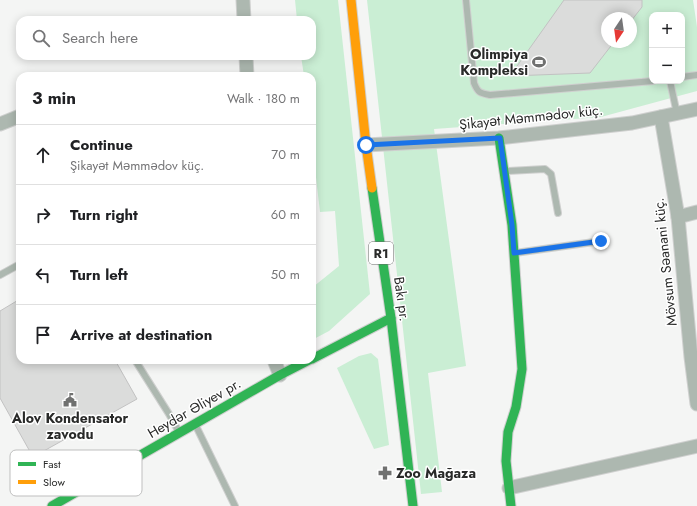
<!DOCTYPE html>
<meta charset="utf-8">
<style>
:root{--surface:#fff;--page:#f2f2f2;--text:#202124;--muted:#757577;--line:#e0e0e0}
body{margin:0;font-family:Jost,sans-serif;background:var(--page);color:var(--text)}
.controls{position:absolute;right:12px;top:12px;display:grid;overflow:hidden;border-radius:8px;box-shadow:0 2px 10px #0003}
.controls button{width:36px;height:36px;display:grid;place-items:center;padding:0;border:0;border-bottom:1px solid var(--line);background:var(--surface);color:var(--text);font:20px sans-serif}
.compass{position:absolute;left:601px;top:12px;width:36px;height:36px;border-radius:50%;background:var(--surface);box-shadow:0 2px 10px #0003;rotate:193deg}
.stop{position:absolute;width:12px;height:12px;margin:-9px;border:3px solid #1a73e8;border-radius:50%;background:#fff}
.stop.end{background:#1a73e8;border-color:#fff;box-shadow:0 1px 4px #0008}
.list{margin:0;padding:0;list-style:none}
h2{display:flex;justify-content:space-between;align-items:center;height:52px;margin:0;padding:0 16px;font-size:17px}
h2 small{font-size:13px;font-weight:400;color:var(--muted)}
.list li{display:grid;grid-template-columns:26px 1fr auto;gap:12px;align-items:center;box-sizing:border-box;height:60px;padding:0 16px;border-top:1px solid var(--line)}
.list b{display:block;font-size:15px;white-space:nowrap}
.list p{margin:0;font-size:13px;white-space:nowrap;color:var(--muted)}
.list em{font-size:13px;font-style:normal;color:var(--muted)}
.icon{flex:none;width:22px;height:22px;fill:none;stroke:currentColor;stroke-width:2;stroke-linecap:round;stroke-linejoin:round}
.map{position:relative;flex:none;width:697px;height:506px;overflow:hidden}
.search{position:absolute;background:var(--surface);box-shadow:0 2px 10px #0003;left:16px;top:16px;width:300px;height:44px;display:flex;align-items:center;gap:10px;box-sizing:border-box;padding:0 14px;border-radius:12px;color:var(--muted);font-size:15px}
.panel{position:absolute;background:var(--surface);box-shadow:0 2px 10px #0003;left:16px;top:72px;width:300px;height:292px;border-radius:12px}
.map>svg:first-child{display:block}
.green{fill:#caeed4;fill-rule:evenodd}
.building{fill:#dbdcdb;stroke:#c2c2c2}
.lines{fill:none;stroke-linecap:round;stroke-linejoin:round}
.lane-casing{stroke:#cfd0cf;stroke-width:8}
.street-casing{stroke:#cfd0cf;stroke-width:15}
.fast-casing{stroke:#cfd0cf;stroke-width:11}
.slow-casing{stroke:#cfd0cf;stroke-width:11}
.lane{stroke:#adb8b0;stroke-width:6}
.street{stroke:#adb8b0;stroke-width:13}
.fast{stroke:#30b455;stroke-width:9}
.slow{stroke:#ff9f0a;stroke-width:9}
.route{stroke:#1a73e8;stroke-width:5}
.labels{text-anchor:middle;stroke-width:3;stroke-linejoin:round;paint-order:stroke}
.shield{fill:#fff;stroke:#696a69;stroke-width:1}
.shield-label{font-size:13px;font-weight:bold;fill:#292a29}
.poi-label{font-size:14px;font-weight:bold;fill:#292a29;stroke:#fff;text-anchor:end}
.street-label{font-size:14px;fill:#292a29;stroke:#fff}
.key{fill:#fff;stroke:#bfbfbf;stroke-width:1}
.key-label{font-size:11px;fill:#292a29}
</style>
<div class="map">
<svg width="697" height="506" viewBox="0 0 697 506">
<rect width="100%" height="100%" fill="#f4f5f4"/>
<g class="green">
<path d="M295 0H338L370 294 329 331 312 340V304L314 303 313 287 339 266 335 211 320 212 312 143V76H304L301 56H312V20H297Z"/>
<path d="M367 0H693L697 27V91L601 117 434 129 466 366 428 373 442 492 421 494ZM652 15H682V81H652ZM607 18H631V42H607Z"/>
<path d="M371 353 378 359 389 445 374 449 337 368 359 356Z"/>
</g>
<g class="building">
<path d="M564 0H642V7L631 21V18H607V42H614L590 73 510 76Z"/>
<path d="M20 299V360H115L137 399 33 457 0 398V311Z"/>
</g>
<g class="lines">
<g class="lane-casing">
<g id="lane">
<path d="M466 0 474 83C478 93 480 93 490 95L653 81"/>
<path d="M682 77 697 75"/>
<path d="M670 81 677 114"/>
<path d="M506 171 545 169 551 174 558 213"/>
<path d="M515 253 601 241"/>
<path d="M0 275 20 264"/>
<path d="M135 360 169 414 179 432"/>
<path d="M196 426 235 506"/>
</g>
</g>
<g class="street-casing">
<g id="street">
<path d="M243 0 244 20"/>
<path d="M246 56 247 76"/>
<path d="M661 117 678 217 691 357 697 404"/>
<path d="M0 124 20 116"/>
<path d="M366 145 499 138 632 123 697 109"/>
<path d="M678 217 697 212"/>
<path d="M274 360 280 375"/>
<path d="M509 488 697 446"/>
</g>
</g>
<g class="fast-casing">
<g id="fast">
<path d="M499 138 512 225 522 369 516 407 508 432 506 461 511 506"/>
<path d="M372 188 391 318 413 506"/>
<path d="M312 359 391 318"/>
<path d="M52 506 280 375 309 360"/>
</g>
</g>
<g class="slow-casing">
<path id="slow" d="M351 0 366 145 372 188"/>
</g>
<use href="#lane" class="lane"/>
<use href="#street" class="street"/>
<use href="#fast" class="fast"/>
<use href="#slow" class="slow"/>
</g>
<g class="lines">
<path class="route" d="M366 145 500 138 512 225 514 253 601 241"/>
</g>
<defs>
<g id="stadium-bare" transform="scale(1.08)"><path d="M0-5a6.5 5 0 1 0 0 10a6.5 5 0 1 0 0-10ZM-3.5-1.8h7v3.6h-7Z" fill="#707170" stroke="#fff" stroke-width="2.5" paint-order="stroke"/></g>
<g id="civic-bare" transform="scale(1.08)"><path d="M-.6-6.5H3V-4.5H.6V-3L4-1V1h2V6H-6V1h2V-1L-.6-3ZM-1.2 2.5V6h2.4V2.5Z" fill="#707170" stroke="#fff" stroke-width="2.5" paint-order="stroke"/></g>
<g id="pharmacy-bare" transform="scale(1.08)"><path d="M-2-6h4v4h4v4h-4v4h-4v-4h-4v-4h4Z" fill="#707170" stroke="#fff" stroke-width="2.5" paint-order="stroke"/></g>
</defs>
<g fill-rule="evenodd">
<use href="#stadium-bare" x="539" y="62"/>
<use href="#civic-bare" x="70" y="400"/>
<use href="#pharmacy-bare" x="385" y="473"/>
</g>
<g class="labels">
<rect class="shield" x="369" y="242" width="24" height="22" rx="3"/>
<g class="shield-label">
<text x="381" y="258">R1</text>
</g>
<g class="poi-label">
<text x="528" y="59">Olimpiya<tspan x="528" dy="16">Kompleksi</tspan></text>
<text x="70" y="423" text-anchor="middle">Alov Kondensator<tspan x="70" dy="16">zavodu</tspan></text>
<text x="396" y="478" text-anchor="start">Zoo Mağaza</text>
</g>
<g class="street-label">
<text transform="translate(531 117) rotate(-6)" y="5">Şikayət Məmmədov küç.</text>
<text transform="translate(665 262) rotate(-96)" y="5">Mövsum Səanani küç.</text>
<text transform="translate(402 299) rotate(82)" y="5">Bakı pr.</text>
<text transform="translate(194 408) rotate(-30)" y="5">Heydər Əliyev pr.</text>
</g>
</g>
<rect x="10" y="450" width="132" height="46" rx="6" class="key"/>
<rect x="18" y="462" width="18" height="4" fill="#30b455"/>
<rect x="18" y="480" width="18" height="4" fill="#ff9f0a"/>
<g class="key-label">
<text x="43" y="468">Fast</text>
<text x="43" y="486">Slow</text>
</g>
</svg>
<div class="controls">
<button>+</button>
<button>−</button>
</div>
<svg class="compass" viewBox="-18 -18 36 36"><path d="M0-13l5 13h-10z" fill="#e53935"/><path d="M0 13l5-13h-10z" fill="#757577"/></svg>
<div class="stop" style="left:366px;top:145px"></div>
<div class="stop end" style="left:601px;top:241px"></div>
<div class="search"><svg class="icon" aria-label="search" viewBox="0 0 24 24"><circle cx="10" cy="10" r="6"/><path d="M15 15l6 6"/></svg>Search here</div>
<section class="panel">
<h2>3 min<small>Walk · 180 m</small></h2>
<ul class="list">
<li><svg class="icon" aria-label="ahead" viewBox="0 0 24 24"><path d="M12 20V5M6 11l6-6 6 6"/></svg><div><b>Continue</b><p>Şikayət Məmmədov küç.</p></div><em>70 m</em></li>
<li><svg class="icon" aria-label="right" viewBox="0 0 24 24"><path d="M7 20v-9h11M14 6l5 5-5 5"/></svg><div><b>Turn right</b></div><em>60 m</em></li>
<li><svg class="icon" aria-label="left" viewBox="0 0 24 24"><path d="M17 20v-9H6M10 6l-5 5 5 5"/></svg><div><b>Turn left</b></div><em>50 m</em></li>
<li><svg class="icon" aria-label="arrive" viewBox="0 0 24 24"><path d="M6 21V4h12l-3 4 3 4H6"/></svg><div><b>Arrive at destination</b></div></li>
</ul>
</section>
</div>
